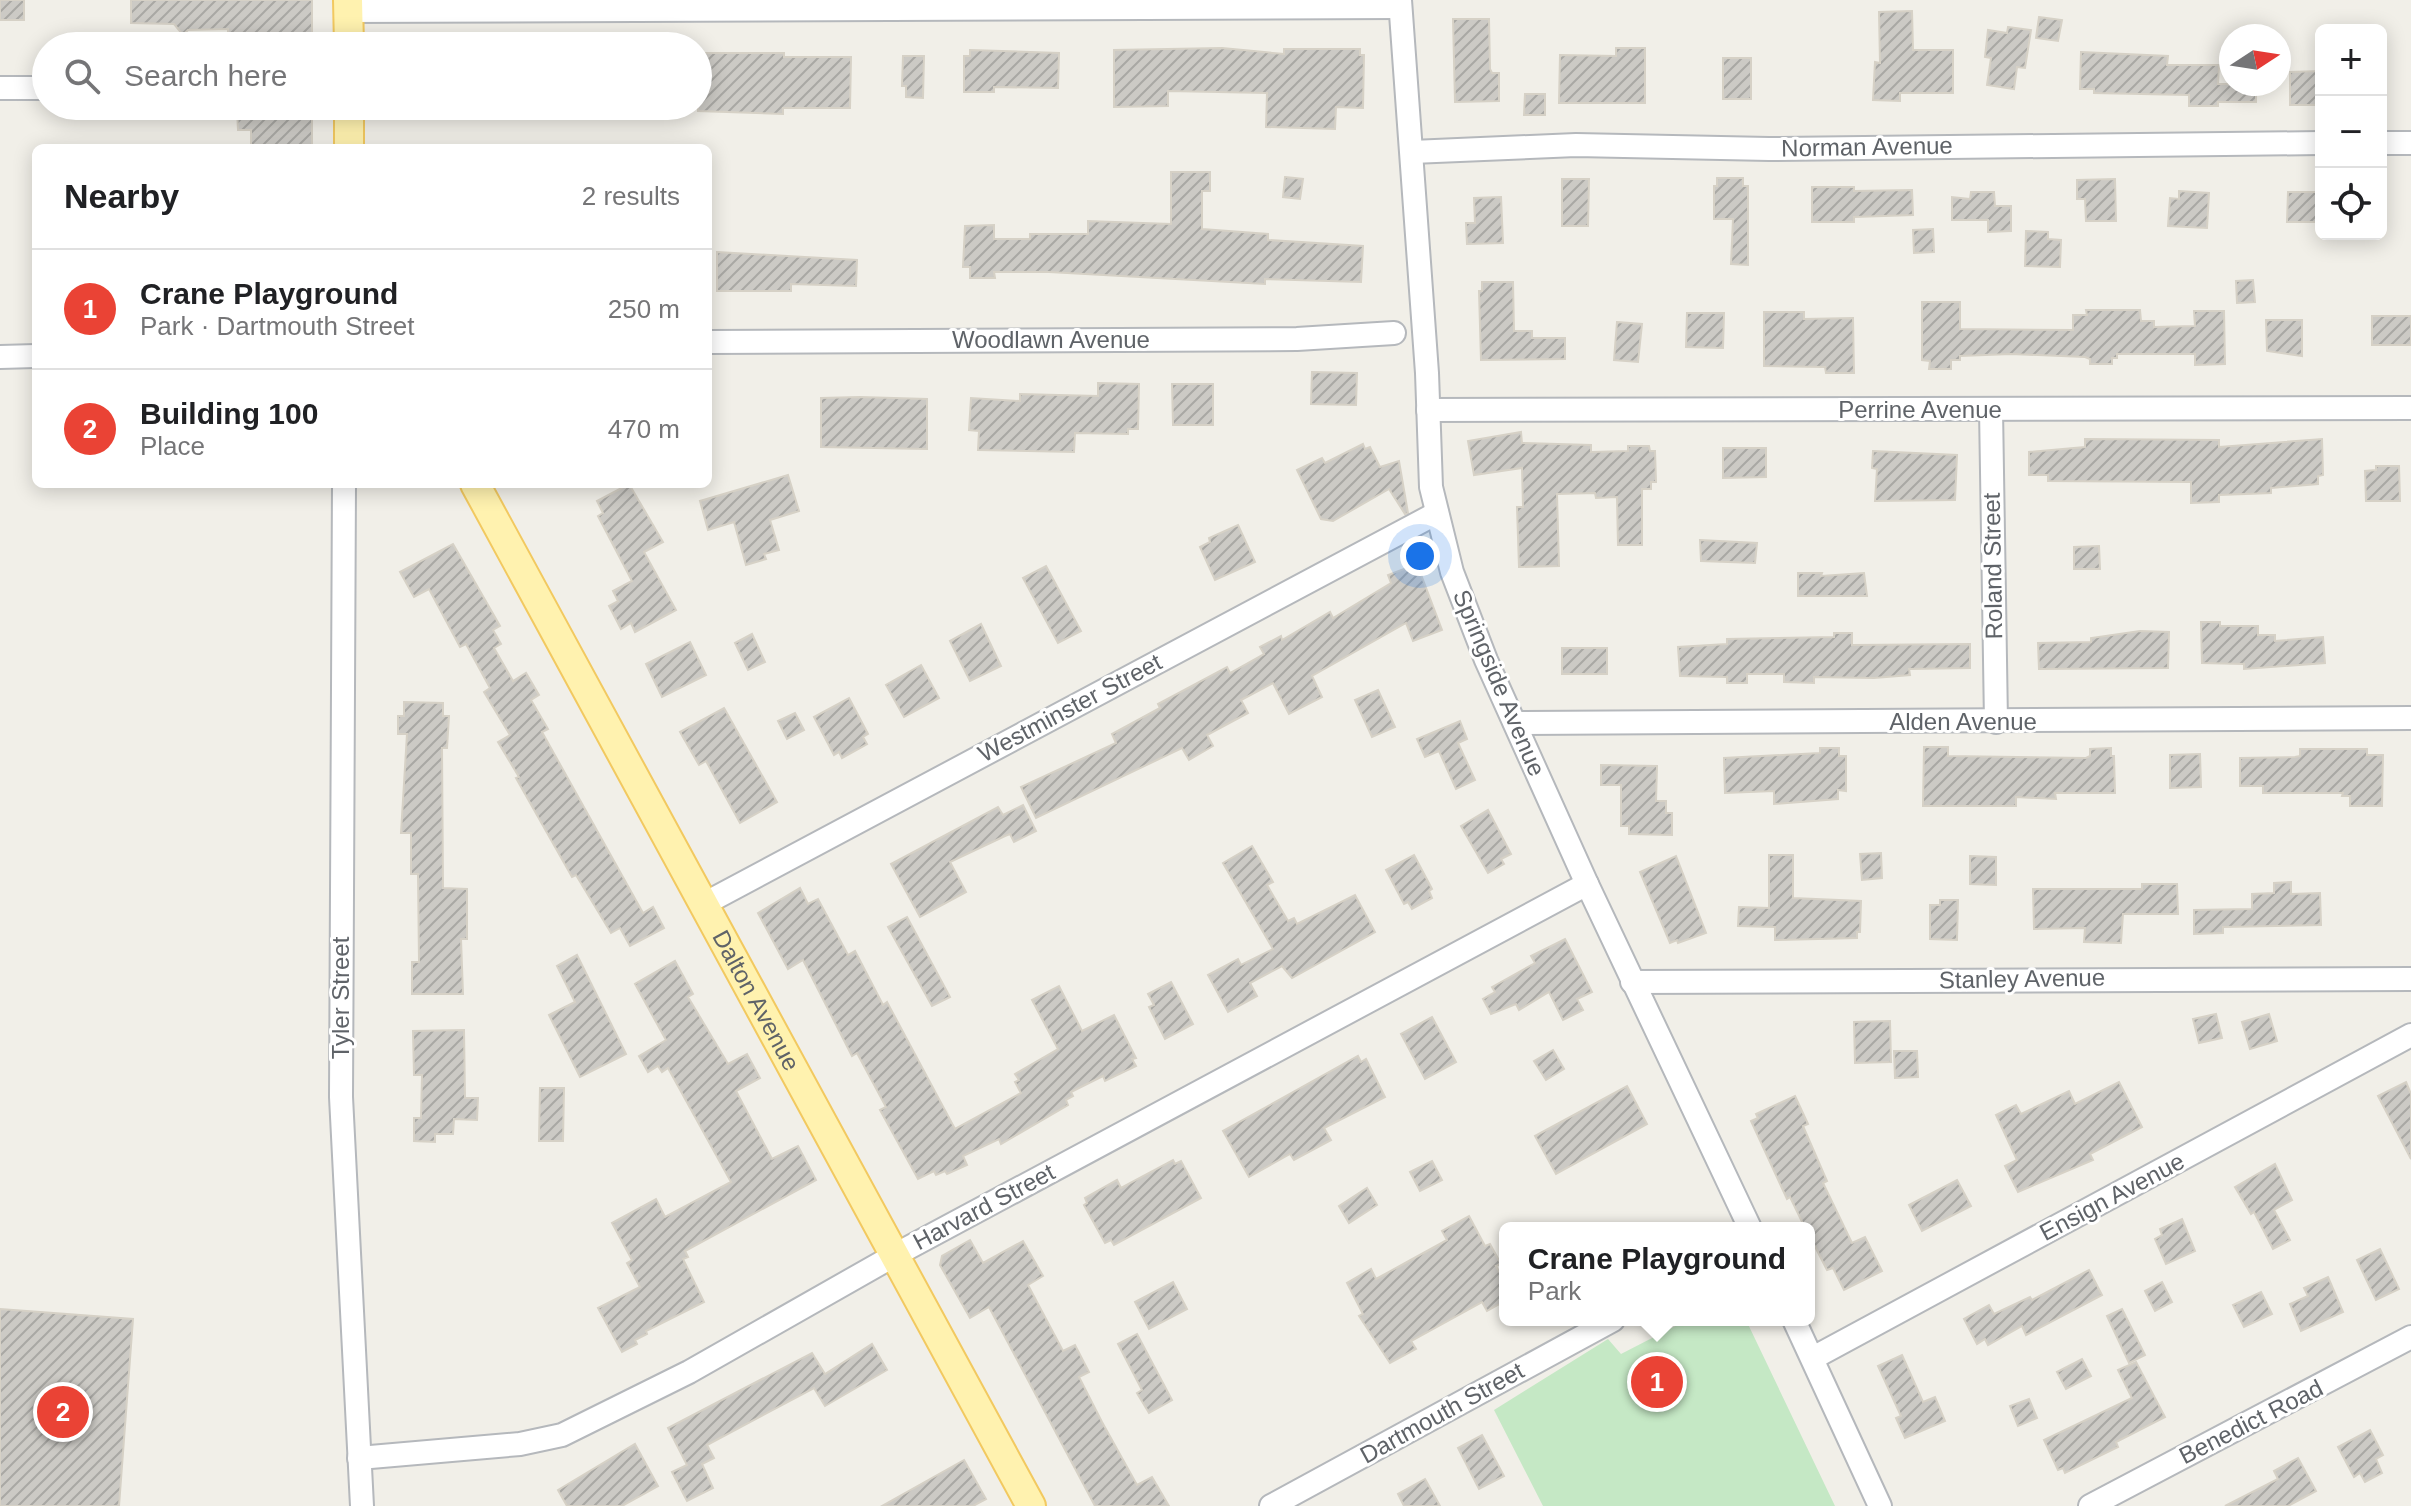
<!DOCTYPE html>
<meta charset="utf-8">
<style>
:root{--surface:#fff;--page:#f6f6f6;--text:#202124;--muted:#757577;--line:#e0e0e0;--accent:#ea4335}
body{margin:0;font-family:Helvetica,sans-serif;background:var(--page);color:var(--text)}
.controls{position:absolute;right:24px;top:24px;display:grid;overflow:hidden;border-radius:12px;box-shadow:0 4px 20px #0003}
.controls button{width:72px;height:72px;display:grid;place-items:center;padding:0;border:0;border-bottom:2px solid var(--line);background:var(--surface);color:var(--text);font:40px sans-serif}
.compass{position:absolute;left:2219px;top:24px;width:72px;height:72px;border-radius:50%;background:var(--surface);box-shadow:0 4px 20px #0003;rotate:78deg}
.you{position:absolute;left:1420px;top:556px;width:28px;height:28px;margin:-20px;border:6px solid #fff;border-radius:50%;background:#1a73e8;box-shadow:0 0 0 12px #1a73e833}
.badge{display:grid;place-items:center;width:52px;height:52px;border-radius:50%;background:var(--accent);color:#fff;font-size:26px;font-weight:700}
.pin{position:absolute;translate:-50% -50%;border:4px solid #fff;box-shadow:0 2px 8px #0006}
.popup{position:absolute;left:1499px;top:1222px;width:316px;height:104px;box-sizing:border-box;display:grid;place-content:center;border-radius:12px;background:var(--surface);filter:drop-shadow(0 2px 6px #0005);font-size:26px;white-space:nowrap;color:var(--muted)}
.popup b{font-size:30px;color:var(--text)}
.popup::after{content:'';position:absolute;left:50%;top:100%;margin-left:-16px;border:16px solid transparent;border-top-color:var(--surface)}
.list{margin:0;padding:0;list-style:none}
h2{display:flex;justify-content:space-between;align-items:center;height:104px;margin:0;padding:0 32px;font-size:34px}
h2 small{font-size:26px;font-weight:400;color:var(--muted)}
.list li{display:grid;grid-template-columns:52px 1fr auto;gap:24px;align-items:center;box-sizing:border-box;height:120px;padding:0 32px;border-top:2px solid var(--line)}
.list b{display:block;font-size:30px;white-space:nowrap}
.list p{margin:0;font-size:26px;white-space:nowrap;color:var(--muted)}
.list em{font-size:26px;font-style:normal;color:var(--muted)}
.icon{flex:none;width:44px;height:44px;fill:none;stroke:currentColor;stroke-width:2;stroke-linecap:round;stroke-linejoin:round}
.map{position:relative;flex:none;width:2411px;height:1506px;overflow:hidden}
.search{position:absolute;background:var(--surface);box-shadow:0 4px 20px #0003;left:32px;top:32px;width:680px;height:88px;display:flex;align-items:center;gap:20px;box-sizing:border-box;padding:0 28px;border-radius:44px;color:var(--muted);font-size:30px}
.panel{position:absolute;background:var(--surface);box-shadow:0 4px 20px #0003;left:32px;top:144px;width:680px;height:344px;border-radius:12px}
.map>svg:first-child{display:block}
.park{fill:#c5e8c5}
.building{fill:url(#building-hatch);stroke:#d6d1c6;stroke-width:2}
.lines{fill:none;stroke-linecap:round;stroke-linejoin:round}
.minor-casing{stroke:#b5b8bc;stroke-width:26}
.major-casing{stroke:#f2c960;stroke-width:32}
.minor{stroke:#fff;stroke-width:22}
.major{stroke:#fff2af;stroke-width:28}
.labels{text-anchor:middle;stroke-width:6;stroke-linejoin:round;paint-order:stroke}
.street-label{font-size:24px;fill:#5f6368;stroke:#fff}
</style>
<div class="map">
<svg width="2411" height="1506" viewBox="0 0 2411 1506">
<defs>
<pattern id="building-hatch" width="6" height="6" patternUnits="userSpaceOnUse" patternTransform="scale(2)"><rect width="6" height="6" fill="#cccac5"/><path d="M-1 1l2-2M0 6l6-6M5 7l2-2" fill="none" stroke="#a9a8a4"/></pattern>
</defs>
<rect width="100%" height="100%" fill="#f1efe8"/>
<path class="park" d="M1687 1320H1746L1835 1506H1543L1494 1410 1608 1339 1621 1354Z"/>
<g class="building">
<rect x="0" y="0" width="24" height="20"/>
<path d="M131 0H312V46H228V29L188 30 183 35 174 24 131 23Z"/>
<path d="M1912 11 1913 50H1953V93H1900V101L1873 100 1875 62 1880 63 1879 12Z"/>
<path d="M2039 17 2062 20 2058 41 2036 38Z"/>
<path d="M1453 19H1489L1490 69 1492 73H1499V101L1455 102Z"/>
<path d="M2008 27 2031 30 2025 68 2017 67 2014 89 1987 85 1991 58 1985 57 1988 30 2007 33Z"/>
<path d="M1222 48 1284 54V49H1360V55H1364L1363 108 1336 107 1335 129 1266 127 1267 93 1168 91V106L1114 107V50Z"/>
<path d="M1616 48H1645V103H1559L1560 55 1616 56Z"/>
<path d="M970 50 1059 53 1058 88 994 87V92H964V56H970Z"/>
<path d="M2081 52 2168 56 2167 65H2219L2218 84H2256V102H2218V106H2189V95L2094 93V89H2080Z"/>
<path d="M698 53H784V57H851L850 108H783V114L698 111Z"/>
<path d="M903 56H924L923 98 906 97V86H902Z"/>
<rect x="1723" y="58" width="28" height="41"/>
<path d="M2321 71V105H2290V72Z"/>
<path d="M1525 94H1545V115H1524Z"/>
<path d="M312 109V148H251V130H238L237 110Z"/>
<path d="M1171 172H1210V191H1202V229L1268 234V240L1363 246 1361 282 1265 279V284L1049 272H994L995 278H970V267H963L965 226 994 225V239H1030V234H1088V221L1171 224Z"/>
<path d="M1285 177 1303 179 1300 199 1283 197Z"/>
<path d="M1717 178H1743V186H1748V265L1731 264 1733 219H1714V186H1717Z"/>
<path d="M1562 179H1589L1588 226H1562Z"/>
<path d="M2115 179 2116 221H2086L2085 199H2077V180Z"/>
<path d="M1812 187H1854V191L1912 190 1913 215 1854 217V222H1812Z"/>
<path d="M2179 191 2209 193 2207 228 2168 226 2170 198 2179 199Z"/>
<path d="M1971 192H1994L1995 206H2011V231L1988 232V220H1952V197L1970 199Z"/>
<path d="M2288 192H2321V222H2287Z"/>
<path d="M1501 197 1503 243 1467 244 1466 223H1475L1474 198Z"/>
<path d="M1933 229 1934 252 1914 253 1913 230Z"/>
<path d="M2026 231 2048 232V239L2061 240 2060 267 2025 266Z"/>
<path d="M717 252 857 260 856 286 791 284V291H717Z"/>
<path d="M2253 280 2255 302 2237 303 2236 281Z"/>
<path d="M1482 282H1513L1514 331H1532V338H1565V359L1481 360 1479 291H1482Z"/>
<path d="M1922 302H1960V329L2073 330V315H2087L2086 310H2140L2141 321H2154V327L2195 326 2194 311H2224L2225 364 2195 365V354H2117V358H2112V364H2090V359L2085 357 2011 354 1960 356V360H1951V369H1929L1930 361 1922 360Z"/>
<path d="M1764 312H1804V319L1853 318 1854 373H1826L1825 367 1764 366Z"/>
<path d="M1687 313H1724L1723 348 1686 347Z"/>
<rect x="2372" y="316" width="39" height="29"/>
<path d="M2266 320H2302V356L2267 351Z"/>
<path d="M1617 322 1642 324 1638 362 1614 360Z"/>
<path d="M1312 372 1357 373 1356 405 1311 404Z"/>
<path d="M1098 383 1139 384 1138 429H1128V434L1075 433 1074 452 978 450 979 431 969 430 971 398 1020 401V394L1098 396Z"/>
<path d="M1172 384H1213V425H1173Z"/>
<path d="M860 397 927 399V449L821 447V398Z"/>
<path d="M1521 432 1522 443 1591 445V452L1628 451V446H1649L1650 451H1655L1656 482H1651V489H1642V545H1618L1617 497 1596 498 1595 493 1557 494 1559 566 1519 567 1517 507H1523L1522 468 1474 475 1468 441Z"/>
<path d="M2085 439 2219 440V447L2322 439 2323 475 2318 476V484L2271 488V493L2219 495V502L2191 503V482L2048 481V475H2029V452L2085 447Z"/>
<path d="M1363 444 1365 449 1370 447 1380 467 1399 461 1408 513 1405 514 1389 489 1333 521 1321 519 1297 470 1322 458 1325 463Z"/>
<path d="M1723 448H1766V477L1723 478Z"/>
<path d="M1873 451 1957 455 1955 500 1875 501 1877 469 1872 468Z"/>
<path d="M2376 466H2399L2400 501H2366L2365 471 2376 470Z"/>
<path d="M788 475 799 511 770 520 779 550 764 554 766 559 746 565 734 522 708 530 700 501Z"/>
<path d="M629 484 663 542 644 552 676 610 635 632 631 623 621 629 609 606 618 601 613 591 632 581 598 516 603 513 597 501Z"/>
<path d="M1238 525 1255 562 1215 580 1200 547 1210 542 1209 538Z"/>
<path d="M1700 540 1757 543 1755 563 1701 561Z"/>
<path d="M453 544 500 626 493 630 501 644 494 648 513 681 526 673 539 695 531 700 548 729 542 732 643 913 653 907 664 928 630 946 620 928 611 933 576 875 572 877 516 778 519 777 498 742 510 735 484 692 490 688 466 644 460 647 429 589 414 597 400 572Z"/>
<path d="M2099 546 2100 569H2074V547Z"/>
<path d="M1417 564 1442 630 1413 641 1406 623 1312 676 1322 697 1289 714 1273 683 1241 700 1248 713 1207 735 1213 746 1189 760 1182 748 1036 818 1021 787 1116 743 1112 734 1160 708 1158 704 1227 667 1230 673 1264 654 1260 647 1281 636 1282 640 1330 612 1333 618 1391 583 1388 575Z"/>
<path d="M1046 566 1081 631 1058 643 1023 578Z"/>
<path d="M1798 573H1822L1821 576 1864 573 1867 596H1798Z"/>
<path d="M2201 622H2220V626H2258V635H2275V641L2323 637 2325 663 2244 669V664L2202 663Z"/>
<path d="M981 624 1001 666 970 681 950 641Z"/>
<path d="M2140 631 2169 632 2168 668 2039 669 2038 643 2091 642V638Z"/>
<path d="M1834 633H1852V645L1970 644V668L1909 669 1910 675 1874 678 1814 677V683L1784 682V674H1747V683H1727V677L1680 676 1678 647 1727 644V639L1834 637Z"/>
<path d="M752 634 765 662 748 670 735 643Z"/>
<path d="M690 642 706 675 662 697 646 664Z"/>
<rect x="1562" y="648" width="45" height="26"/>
<path d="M921 665 939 698 904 717 886 685Z"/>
<path d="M1378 690 1395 727 1372 737 1355 700Z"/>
<path d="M849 698 868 734 863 737 867 744 842 758 839 752 834 755 814 717Z"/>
<path d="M404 702 443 703V716H449L447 748H442L443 888 467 889V939H461L463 994H412V962H419L418 874H411V833H401L407 734H398V716H404Z"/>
<path d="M724 708 777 802 740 823 706 761 699 765 680 732Z"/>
<path d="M795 713 804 730 787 739 778 721Z"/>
<path d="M1460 721 1467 739 1458 743 1475 780 1456 789 1439 751 1425 757 1417 739Z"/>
<path d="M1924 747H1948V756L2086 758 2090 756V749L2111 748V756H2114L2115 793H2055L2056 799 2016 797V806H1923Z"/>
<path d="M1820 748H1839V756H1846V791L1838 790V799L1774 804V791L1725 793 1724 758 1820 753Z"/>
<path d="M2300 749H2367V755H2383L2382 806H2350V796H2342L2343 793H2263V786H2240V758L2295 757 2300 756Z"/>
<path d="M2200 754 2201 787 2170 788V755Z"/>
<path d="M1601 765 1657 766 1656 801H1666V813H1672V835L1629 834V826H1621V785H1601Z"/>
<path d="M1023 805 1036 831 1014 842 1010 834 1005 836 950 862 966 892 920 917 891 864 998 807 1003 815Z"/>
<path d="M1488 810 1511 854 1501 859 1504 864 1488 873 1461 826Z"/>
<path d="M1252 846 1273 882 1267 885 1288 921 1294 918 1297 924 1355 895 1375 932 1292 978 1282 966 1250 983 1257 996 1228 1012 1208 975 1238 959 1241 965 1273 949 1223 863Z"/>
<path d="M1881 853 1882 878 1862 880 1860 854Z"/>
<path d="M1414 855 1432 889 1429 891 1432 898 1412 909 1408 902 1404 904 1386 870Z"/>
<path d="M1769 855H1793V898L1861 901 1860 932H1857V938L1775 940V927L1738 926 1739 907 1769 908Z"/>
<path d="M1676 856 1706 933 1678 943 1677 940 1670 943 1640 872Z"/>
<path d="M1970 856 1996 857V885L1970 884Z"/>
<path d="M2291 882V894L2320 893 2321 925 2223 927V933L2194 934V910L2252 909V894L2274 893V883Z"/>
<path d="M2142 884H2177L2178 914H2123L2121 943 2084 942 2085 928 2034 929 2033 889H2142Z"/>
<path d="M800 888 808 904 818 899 848 955 855 951 883 1005 887 1002 955 1129 1021 1093 1015 1082 1019 1080 1015 1074 1058 1049 1032 1000 1059 986 1082 1031 1114 1015 1136 1058 1132 1059 1136 1066 1105 1081 1103 1076 1071 1092 1073 1096 1066 1100 1068 1105 1001 1144 999 1139 963 1156 967 1165 947 1174 945 1171 936 1175 934 1171 918 1179 880 1110 886 1107 857 1053 852 1056 803 960 788 969 758 913Z"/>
<path d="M1940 900H1958L1957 940 1930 939V905H1940Z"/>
<path d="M907 917 950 997 932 1006 888 927Z"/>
<path d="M1565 939 1592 992 1577 999 1583 1010 1563 1020 1549 992 1519 1010 1516 1004 1491 1014 1483 999 1495 992 1492 987 1535 963 1531 956Z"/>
<path d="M577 955 626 1054 580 1077 549 1015 575 1002 557 966Z"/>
<path d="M675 961 693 994 688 997 728 1064 747 1054 760 1078 736 1091 772 1159 798 1146 816 1180 685 1251 688 1257 683 1259 704 1302 646 1331 647 1334 635 1340 637 1344 622 1352 598 1308 640 1287 627 1263 632 1260 612 1223 656 1199 665 1217 731 1182 668 1068 662 1072 658 1066 648 1072 639 1056 666 1040 635 984Z"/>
<path d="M1171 982 1193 1024 1165 1039 1149 1007 1154 1005 1148 994Z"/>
<path d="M2216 1014 2222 1038 2199 1043 2193 1019Z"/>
<path d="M2269 1014 2277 1041 2250 1049 2242 1022Z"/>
<path d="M1432 1017 1456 1062 1425 1079 1401 1034Z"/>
<path d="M1890 1021 1891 1062 1855 1063 1854 1022Z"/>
<path d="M464 1030 465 1098H478L477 1120 454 1119 453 1134H435V1142L414 1141V1118H421L422 1075H414L413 1031Z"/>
<path d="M1553 1050 1564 1069 1546 1080 1534 1061Z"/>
<path d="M1894 1051H1917L1918 1077 1895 1078Z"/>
<path d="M1358 1056 1361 1062 1366 1059 1385 1097 1324 1128 1331 1140 1294 1160 1290 1154 1249 1177 1223 1131Z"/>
<path d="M2119 1082 2142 1127 2090 1154 2093 1160 2018 1192 2005 1166 2017 1160 1996 1115 2016 1105 2021 1114 2069 1091 2075 1104Z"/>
<path d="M2406 1082 2411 1094V1159L2378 1096Z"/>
<path d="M1627 1086 1647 1124 1556 1174 1535 1136Z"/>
<path d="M540 1088H564L563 1141H539Z"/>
<path d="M1795 1096 1808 1124 1803 1126 1827 1181 1823 1183 1852 1243 1865 1237 1882 1271 1844 1290 1833 1268 1827 1270 1809 1235V1228H1805L1790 1197 1787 1199 1751 1121 1758 1118 1756 1114Z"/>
<path d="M1173 1160 1175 1164 1181 1161 1201 1198 1114 1245 1111 1240 1105 1243 1084 1205 1087 1203 1085 1198 1117 1180 1121 1188Z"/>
<path d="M1432 1161 1442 1180 1420 1191 1410 1172Z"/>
<path d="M2275 1164 2292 1200 2274 1210 2290 1240 2273 1249 2254 1212 2251 1214 2235 1187Z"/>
<path d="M1957 1180 1971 1206 1922 1231 1909 1205Z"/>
<path d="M1367 1188 1377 1205 1349 1223 1339 1206Z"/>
<path d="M1469 1216 1485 1246 1490 1244 1501 1264 1496 1266 1505 1282V1301L1487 1311 1482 1302 1411 1341 1416 1349 1390 1363 1359 1316 1363 1314 1347 1283 1371 1269 1376 1279 1407 1262 1447 1240 1442 1231Z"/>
<path d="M2182 1219 2195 1251 2166 1264 2155 1239 2162 1235 2160 1229Z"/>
<path d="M970 1240 983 1263 1023 1241 1043 1276 1028 1285 1063 1351 1075 1345 1089 1372 1079 1377 1102 1422 1137 1485 1152 1477 1169 1506H1095L989 1307 970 1318 940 1265 942 1256Z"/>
<path d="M2380 1249 2399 1289 2376 1300 2357 1260Z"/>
<path d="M2089 1270 2102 1295 2026 1335 2022 1326 1988 1345 1985 1339 1977 1344 1964 1319 1989 1305 1994 1314 2030 1297 2032 1300Z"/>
<path d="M2328 1277 2343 1312 2301 1331 2290 1304 2308 1296 2304 1288Z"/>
<path d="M1173 1282 1187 1309 1149 1329 1135 1302Z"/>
<path d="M2162 1282 2172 1302 2155 1311 2145 1291Z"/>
<path d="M2261 1292 2272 1314 2244 1327 2233 1305Z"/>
<path d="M0 1309 133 1319 119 1506H0Z"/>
<path d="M2122 1309 2145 1355 2129 1363 2107 1316Z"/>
<path d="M1137 1334 1172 1400 1149 1413 1137 1393 1142 1390 1118 1344Z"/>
<path d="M872 1344 887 1370 825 1406 814 1388 707 1445 714 1458 702 1464 713 1488 687 1501 672 1472 687 1465 668 1428 812 1353 825 1374Z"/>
<path d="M1902 1355 1923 1402 1935 1397 1945 1421 1905 1438 1896 1418 1901 1416 1878 1366Z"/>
<path d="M2082 1359 2091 1376 2066 1389 2057 1372Z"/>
<path d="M2136 1362 2165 1417 2116 1442 2118 1447 2065 1473 2063 1468 2058 1470 2044 1440 2132 1398 2118 1370Z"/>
<path d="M2029 1399 2037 1418 2018 1426 2010 1406Z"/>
<path d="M2370 1430 2383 1455 2376 1459 2382 1473 2365 1482 2360 1473 2354 1477 2338 1447Z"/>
<path d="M1482 1435 1504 1476 1479 1489 1458 1448Z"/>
<path d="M635 1444 658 1486 622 1506H567L558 1490Z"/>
<path d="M2298 1458 2316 1491 2288 1506H2225L2278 1479 2274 1471Z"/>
<path d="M964 1460 986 1499 973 1506H882Z"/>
<path d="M1425 1479 1440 1506H1404L1398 1494Z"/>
</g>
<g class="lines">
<g class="minor-casing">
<g id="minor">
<path d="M1400 0 1427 373 1431 487 1452 572 1486 660 1587 884 1750 1228"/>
<path d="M348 11 1400 7"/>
<path d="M0 88H46"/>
<path d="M2381 143H2411"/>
<path d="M1412 152 1576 145 1769 149 2321 143"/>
<path d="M708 342 1297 339 1394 333"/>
<path d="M0 357 36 356"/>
<path d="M1991 409 1996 722"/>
<path d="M1428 410 2411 408"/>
<path d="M344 484 341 1097 362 1506"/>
<path d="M1515 723 2411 718"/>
<path d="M704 904 1437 513"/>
<path d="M1632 982 2411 979"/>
<path d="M1794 1320 1880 1506"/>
<path d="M1813 1358 2411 1035"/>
<path d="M359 1458 520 1444 562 1435 689 1372 895 1255 1587 884"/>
<path d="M1271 1506 1613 1320"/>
<path d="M2090 1506 2411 1337"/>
</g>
</g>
<g class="major-casing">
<g id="major">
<path d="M348 0 349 46"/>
<path d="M349 106V148"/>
<path id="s1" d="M475 484 1031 1506"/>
</g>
</g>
<use href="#minor" class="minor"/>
<use href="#major" class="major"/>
</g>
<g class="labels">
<g class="street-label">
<text transform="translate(1867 147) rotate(-1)" y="8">Norman Avenue</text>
<text x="1051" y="348">Woodlawn Avenue</text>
<text x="1920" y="418">Perrine Avenue</text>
<text transform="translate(1993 566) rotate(-91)" y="8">Roland Street</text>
<text transform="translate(1499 683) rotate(67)" y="8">Springside Avenue</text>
<text transform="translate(1070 708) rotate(-28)" y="8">Westminster Street</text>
<text x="1963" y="730">Alden Avenue</text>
<text transform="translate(2022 979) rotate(-1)" y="8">Stanley Avenue</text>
<text transform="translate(341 998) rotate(-90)" y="8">Tyler Street</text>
<text dy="8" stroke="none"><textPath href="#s1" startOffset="588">Dalton Avenue</textPath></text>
<text transform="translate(2112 1197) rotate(-28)" y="8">Ensign Avenue</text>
<text transform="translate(984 1207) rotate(-28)" y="8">Harvard Street</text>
<text transform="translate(1442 1413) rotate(-29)" y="8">Dartmouth Street</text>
<text transform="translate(2251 1422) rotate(-27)" y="8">Benedict Road</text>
</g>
</g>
</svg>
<div class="controls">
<button>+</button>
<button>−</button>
<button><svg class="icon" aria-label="locate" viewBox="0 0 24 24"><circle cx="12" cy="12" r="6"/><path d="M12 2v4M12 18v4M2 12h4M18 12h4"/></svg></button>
</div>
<svg class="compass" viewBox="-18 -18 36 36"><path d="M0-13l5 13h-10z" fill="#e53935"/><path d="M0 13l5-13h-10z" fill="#757577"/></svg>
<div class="you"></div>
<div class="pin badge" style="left:1657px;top:1382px">1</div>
<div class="popup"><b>Crane Playground</b>Park</div>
<div class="pin badge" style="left:63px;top:1412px">2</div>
<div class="search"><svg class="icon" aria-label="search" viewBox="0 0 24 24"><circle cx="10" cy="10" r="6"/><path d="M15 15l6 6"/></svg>Search here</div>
<section class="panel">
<h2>Nearby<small>2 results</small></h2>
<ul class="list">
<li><span class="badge">1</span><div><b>Crane Playground</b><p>Park · Dartmouth Street</p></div><em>250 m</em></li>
<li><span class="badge">2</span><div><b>Building 100</b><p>Place</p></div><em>470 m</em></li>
</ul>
</section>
</div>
